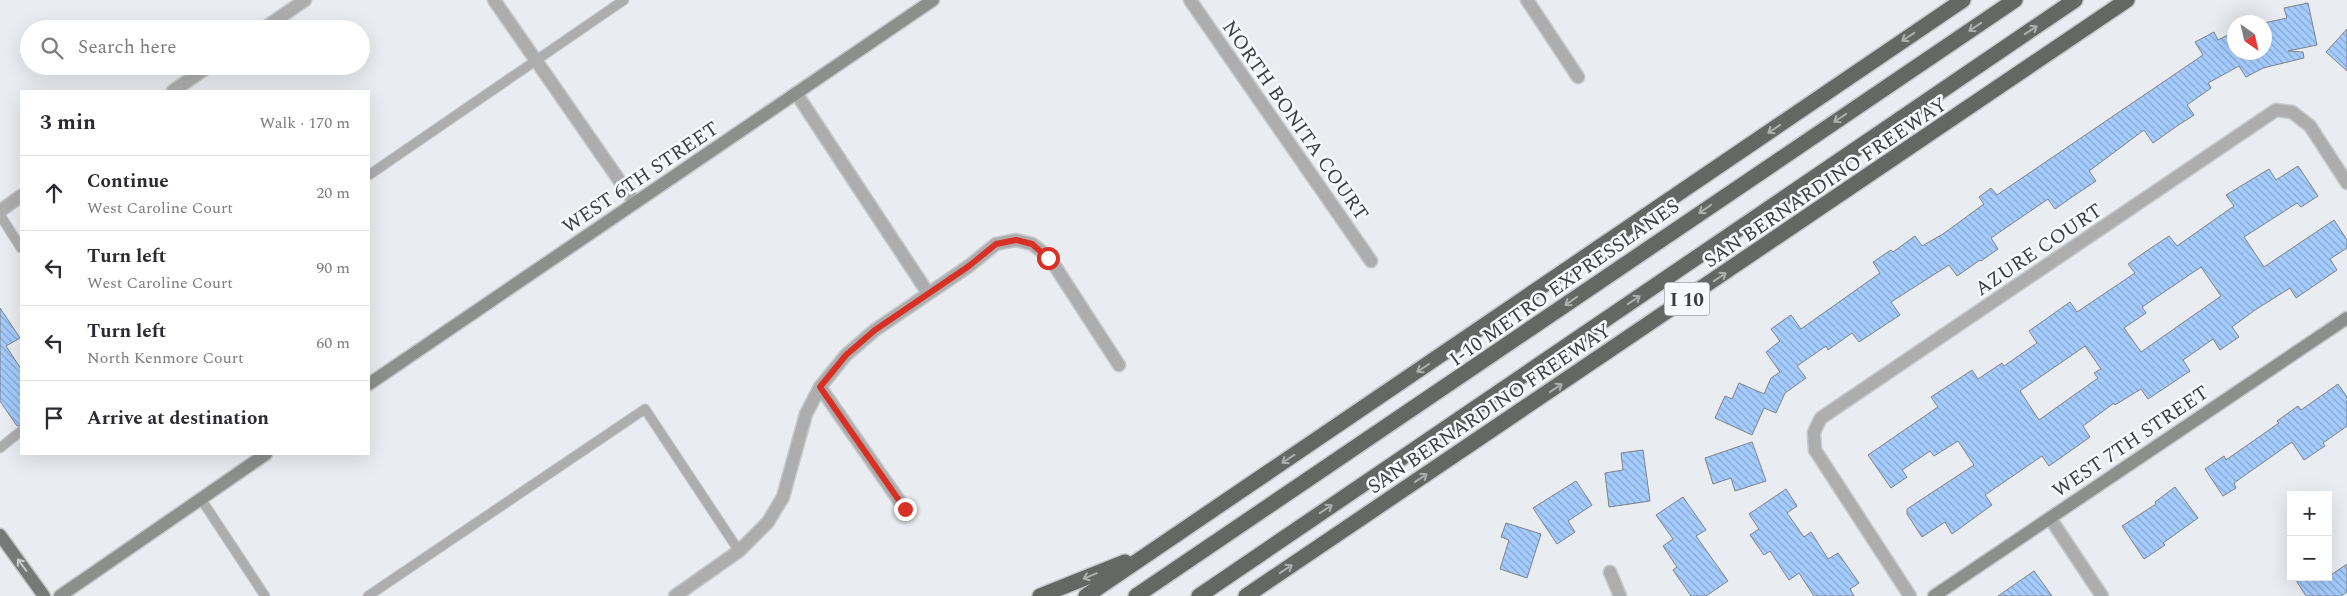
<!DOCTYPE html>
<meta charset="utf-8">
<style>
:root{--surface:#fff;--page:#f7f7f7;--text:#2b2b33;--muted:#7c7c81;--line:#e1e1e2}
body{margin:0;font-family:Spectral,serif;background:var(--page);color:var(--text)}
.controls{position:absolute;right:15px;bottom:15px;display:grid;overflow:hidden;border-radius:0px;box-shadow:0 5px 20px #0002}
.controls button{width:45px;height:45px;display:grid;place-items:center;padding:0;border:0;border-bottom:1px solid var(--line);background:var(--surface);color:var(--text);font:25px sans-serif}
.compass{position:absolute;left:2227px;top:15px;width:45px;height:45px;border-radius:50%;background:var(--surface);box-shadow:0 5px 20px #0002;rotate:146deg}
.stop{position:absolute;width:15px;height:15px;margin:-11px;border:4px solid #d93025;border-radius:50%;background:#fff}
.stop.end{background:#d93025;border-color:#fff;box-shadow:0 1px 5px #0008}
.list{margin:0;padding:0;list-style:none}
h2{display:flex;justify-content:space-between;align-items:center;height:65px;margin:0;padding:0 20px;font-size:21px}
h2 small{font-size:16px;font-weight:400;color:var(--muted)}
.list li{display:grid;grid-template-columns:32px 1fr auto;gap:15px;align-items:center;box-sizing:border-box;height:75px;padding:0 20px;border-top:1px solid var(--line)}
.list b{display:block;font-size:19px;white-space:nowrap}
.list p{margin:0;font-size:16px;white-space:nowrap;color:var(--muted)}
.list em{font-size:16px;font-style:normal;color:var(--muted)}
.icon{flex:none;width:28px;height:28px;fill:none;stroke:currentColor;stroke-width:2;stroke-linecap:round;stroke-linejoin:round}
.map{position:relative;flex:none;width:2347px;height:596px;overflow:hidden}
.search{position:absolute;background:var(--surface);box-shadow:0 5px 20px #0002;left:20px;top:20px;width:350px;height:55px;display:flex;align-items:center;gap:12px;box-sizing:border-box;padding:0 18px;border-radius:28px;color:var(--muted);font-size:19px}
.panel{position:absolute;background:var(--surface);box-shadow:0 5px 20px #0002;left:20px;top:90px;width:350px;height:365px;border-radius:0px}
.map>svg:first-child{display:block}
.building{fill:url(#building-back-hatch);stroke:#808286;fill-rule:evenodd}
.lines{fill:none;stroke-linecap:round;stroke-linejoin:round}
.lane-casing{stroke:#c6c9cc;stroke-width:11}
.street-casing{stroke:#c6c9cc;stroke-width:15}
.secondary-casing{stroke:#c6c9cc;stroke-width:15}
.primary-casing{stroke:#c6c9cc;stroke-width:15}
.highway-casing{stroke:#c6c9cc;stroke-width:18}
.lane{stroke:#acadac;stroke-width:9}
.street{stroke:#acadac;stroke-width:12}
.secondary{stroke:#8d8f8d;stroke-width:12}
.primary{stroke:#777976;stroke-width:12}
.highway{stroke:#646763;stroke-width:15}
.oneway{stroke:#adb0b0}
.oneway2{stroke:#caccce}
.route{stroke:#d93025;stroke-width:6}
.labels{text-anchor:middle;stroke-width:5;stroke-linejoin:round;paint-order:stroke}
.shield{fill:#f6f9fd;stroke:#747577;stroke-width:1}
.shield-label{font-size:19px;font-weight:bold;fill:#3c3d3e}
.street-label{font-size:20px;fill:#3c3d3e;stroke:#f6f9fd}
</style>
<div class="map">
<svg width="2347" height="596" viewBox="0 0 2347 596">
<defs>
<pattern id="building-back-hatch" width="6" height="6" patternUnits="userSpaceOnUse" patternTransform="scale(1.25)"><rect width="6" height="6" fill="#a4ccfe"/><path d="M-1 5l2 2M0 0l6 6M5-1l2 2" fill="none" stroke="#87a7cf"/></pattern>
</defs>
<rect width="100%" height="100%" fill="#e9ecf0"/>
<g class="building">
<path d="M2308 3 2317 45 2288 51 2303 52 2304 58 2263 68 2246 77 2239 66 2208 83 2211 88 2187 105 2194 115 2177 126 2153 143 2144 130 2089 171 2096 181 2072 197 2055 209 2048 199 1991 238 1998 249 1981 261 1980 260 1957 276 1949 265 1891 302 1900 315 1859 342 1852 333 1828 350 1826 346 1797 366 1806 378 1785 393 1776 413 1764 408 1752 435 1715 418 1725 396 1732 399 1739 383 1764 394 1771 378 1780 372 1766 352 1780 341 1771 329 1791 315 1801 329 1880 273 1873 262 1891 250 1893 252 1915 236 1922 246 1943 234 1984 204 1979 197 1991 188 1997 195 2203 55 2195 42 2214 32 2218 40 2234 32V52H2264V23L2287 18 2284 8Z"/>
<path d="M2347 29V71L2326 52Z"/>
<path d="M2298 166 2318 196 2301 207 2297 203 2244 237 2264 267 2334 220 2347 240V248L2330 259 2337 270 2296 298 2290 288 2255 310 2232 327 2239 337 2220 350 2213 339 2183 360 2190 371 2148 399 2141 389 2115 405 2114 403 2083 426 2090 437 2049 466 2042 456 1985 495 1992 505 1952 534 1945 522 1922 537 1907 514V509L1974 465 1958 441 1934 456 1930 451 1902 470 1907 477 1891 488 1868 455 1938 407 1931 397 1954 382 1972 370 1978 379 2002 363 2004 366 2037 343 2029 331 2046 319 2070 302 2077 312 2135 273 2128 264 2145 252 2169 236 2177 246 2234 206 2226 195 2269 169 2276 180ZM2201 267 2221 296 2141 352 2124 328 2146 313 2142 307ZM2085 346 2101 369 2094 373 2098 378 2039 420 2020 391Z"/>
<path d="M0 308 20 338 6 346 21 369V425L17 426 0 401Z"/>
<path d="M2338 384 2347 397V426L2323 443 2325 446 2304 460 2292 442 2234 483 2236 488 2223 496 2205 469 2224 456 2226 460 2279 423 2277 421 2298 406 2301 410Z"/>
<path d="M1752 442 1766 481 1735 491 1731 478 1713 484 1705 458Z"/>
<path d="M1643 450 1650 501 1609 507 1605 473 1623 470 1621 453Z"/>
<path d="M1576 481 1592 505 1568 521 1575 532 1557 544 1533 508Z"/>
<path d="M2175 487 2198 518 2163 543 2165 545 2144 559 2122 526 2156 504 2155 502Z"/>
<path d="M1786 489 1797 506 1787 513 1804 537 1811 532 1828 559 1838 553 1859 583 1850 589 1854 596H1814L1799 573 1789 580 1770 551 1764 555 1750 535 1759 529 1749 514Z"/>
<path d="M1683 497 1706 530 1696 536 1728 581 1706 596H1691L1673 570 1677 567 1663 546 1673 539 1656 515Z"/>
<path d="M1506 523 1541 534 1527 578 1500 569 1509 540 1501 537Z"/>
<path d="M2347 564V592L2341 596H2306L2294 577H2328Z"/>
<path d="M2034 571 2052 596H1998Z"/>
</g>
<g class="lines">
<g class="lane-casing">
<g id="lane">
<path d="M369 175 624 0"/>
<path d="M0 215 21 248"/>
<path d="M0 448 21 431"/>
<path d="M201 499 265 596"/>
<path d="M368 596 645 409 739 551"/>
</g>
</g>
<g class="street-casing">
<g id="street">
<path d="M494 0 635 203"/>
<path d="M1190 0 1371 261"/>
<path d="M1527 0 1578 77"/>
<path d="M263 29 305 0"/>
<path d="M173 91 209 66"/>
<path d="M796 93 928 293"/>
<path d="M0 211 21 196"/>
<path d="M820 387 905 509"/>
<path d="M2050 518 2102 596"/>
<path d="M1610 572 1620 596"/>
<path d="M675 596 739 551 768 522 783 497 806 414 820 387 846 355 875 330 969 266 996 244 1016 240 1032 244 1049 257 1119 365"/>
<path d="M1910 596 1815 450 1814 432 1821 418 2276 110 2292 112 2310 126 2347 183"/>
</g>
</g>
<g class="secondary-casing">
<g id="secondary">
<path d="M369 384 933 0"/>
<path d="M60 596 266 454"/>
<path d="M1934 596 2347 318"/>
</g>
</g>
<g class="primary-casing">
<path id="primary" d="M0 535 44 596"/>
</g>
<g class="highway-casing">
<g id="highway">
<path d="M1040 596 1125 562"/>
<path d="M1086 596 1963 0"/>
<path d="M1136 596 2015 0"/>
<path d="M1199 596 2075 0"/>
<path d="M1246 596 2127 0"/>
</g>
</g>
<use href="#lane" class="lane"/>
<use href="#street" class="street"/>
<use href="#secondary" class="secondary"/>
<use href="#primary" class="primary"/>
<use href="#highway" class="highway"/>
</g>
<defs><path id="oneway-shaft" d="M-6 0H5M1.5-3L5.5 0L1.5 3" fill="none" stroke-width="1.6" stroke-linecap="round" stroke-linejoin="round" transform="scale(1.25)"/></defs>
<g class="oneway">
<use href="#oneway-shaft" transform="translate(1975 27) rotate(146)"/>
<use href="#oneway-shaft" transform="translate(2031 30) rotate(-34)"/>
<use href="#oneway-shaft" transform="translate(1908 37) rotate(146)"/>
<use href="#oneway-shaft" transform="translate(1840 118) rotate(146)"/>
<use href="#oneway-shaft" transform="translate(1774 129) rotate(146)"/>
<use href="#oneway-shaft" transform="translate(1705 209) rotate(145)"/>
<use href="#oneway-shaft" transform="translate(1720 277) rotate(-34)"/>
<use href="#oneway-shaft" transform="translate(1634 300) rotate(-34)"/>
<use href="#oneway-shaft" transform="translate(1571 301) rotate(145)"/>
<use href="#oneway-shaft" transform="translate(1423 368) rotate(146)"/>
<use href="#oneway-shaft" transform="translate(1556 388) rotate(-34)"/>
<use href="#oneway-shaft" transform="translate(1288 459) rotate(146)"/>
<use href="#oneway-shaft" transform="translate(1421 478) rotate(-34)"/>
<use href="#oneway-shaft" transform="translate(1326 509) rotate(-34)"/>
<use href="#oneway-shaft" transform="translate(1286 569) rotate(-34)"/>
<use href="#oneway-shaft" transform="translate(1090 576) rotate(158)"/>
</g>
<use class="oneway2" href="#oneway-shaft" transform="translate(22 565) rotate(-127)"/>
<g class="lines">
<path class="route" d="M905 509 820 387 846 355 875 330 969 266 996 244 1016 240 1032 244 1048 258"/>
</g>
<g class="labels">
<rect class="shield" x="1664.5" y="282.5" width="45" height="33" rx="4"/>
<g class="shield-label">
<text x="1687" y="306">I 10</text>
</g>
<g class="street-label">
<text transform="translate(1296 120) rotate(55)" y="7">NORTH BONITA COURT</text>
<text transform="translate(640 177) rotate(-34)" y="7">WEST 6TH STREET</text>
<text transform="translate(1825 182) rotate(-34)" y="7">SAN BERNARDINO FREEWAY</text>
<text transform="translate(2038 249) rotate(-34)" y="7">AZURE COURT</text>
<text transform="translate(1564 282) rotate(-35)" y="7">I-10 METRO EXPRESSLANES</text>
<text transform="translate(1489 408) rotate(-34)" y="7">SAN BERNARDINO FREEWAY</text>
<text transform="translate(2130 441) rotate(-34)" y="7">WEST 7TH STREET</text>
</g>
</g>
</svg>
<div class="controls">
<button>+</button>
<button>−</button>
</div>
<svg class="compass" viewBox="-18 -18 36 36"><path d="M0-13l5 13h-10z" fill="#e53935"/><path d="M0 13l5-13h-10z" fill="#7c7c81"/></svg>
<div class="stop" style="left:1048px;top:258px"></div>
<div class="stop end" style="left:905px;top:509px"></div>
<div class="search"><svg class="icon" aria-label="search" viewBox="0 0 24 24"><circle cx="10" cy="10" r="6"/><path d="M15 15l6 6"/></svg>Search here</div>
<section class="panel">
<h2>3 min<small>Walk · 170 m</small></h2>
<ul class="list">
<li><svg class="icon" aria-label="ahead" viewBox="0 0 24 24"><path d="M12 20V5M6 11l6-6 6 6"/></svg><div><b>Continue</b><p>West Caroline Court</p></div><em>20 m</em></li>
<li><svg class="icon" aria-label="left" viewBox="0 0 24 24"><path d="M17 20v-9H6M10 6l-5 5 5 5"/></svg><div><b>Turn left</b><p>West Caroline Court</p></div><em>90 m</em></li>
<li><svg class="icon" aria-label="left" viewBox="0 0 24 24"><path d="M17 20v-9H6M10 6l-5 5 5 5"/></svg><div><b>Turn left</b><p>North Kenmore Court</p></div><em>60 m</em></li>
<li><svg class="icon" aria-label="arrive" viewBox="0 0 24 24"><path d="M6 21V4h12l-3 4 3 4H6"/></svg><div><b>Arrive at destination</b></div></li>
</ul>
</section>
</div>
